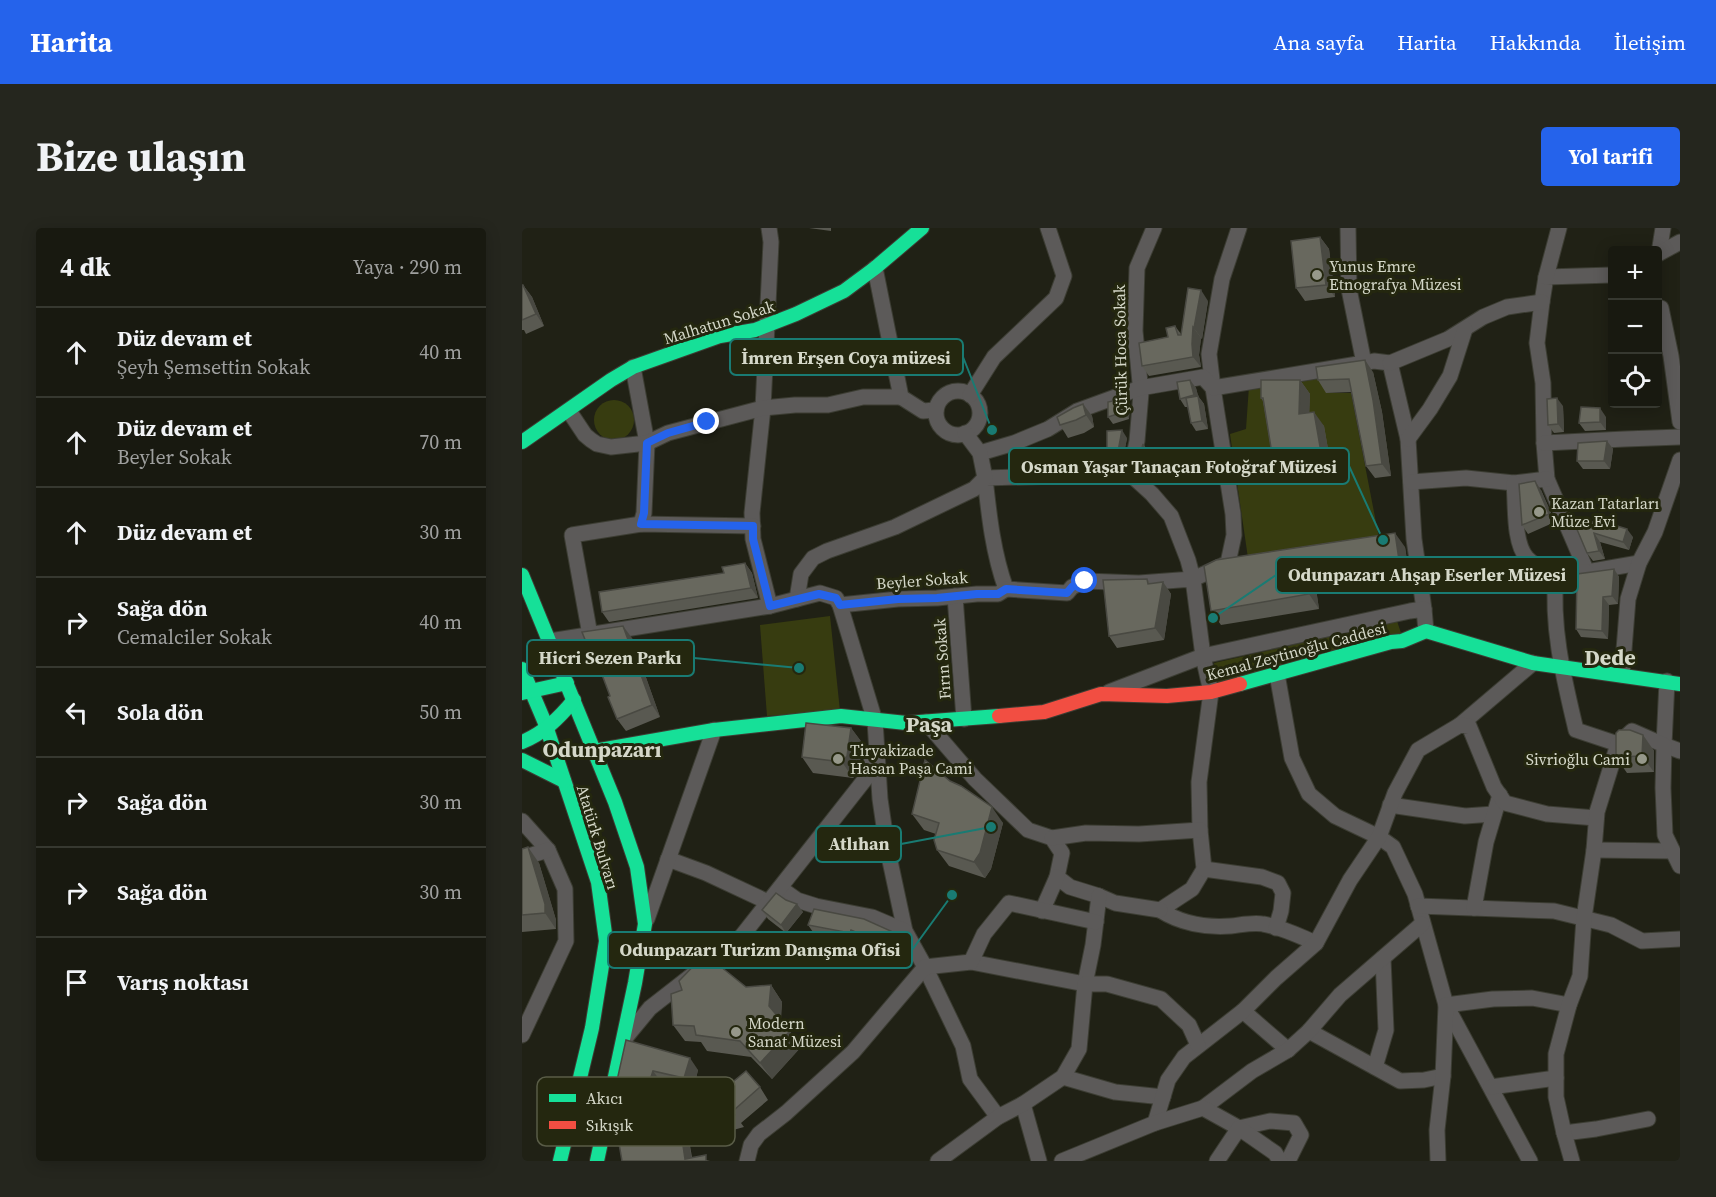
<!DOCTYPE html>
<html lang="tr">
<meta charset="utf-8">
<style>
:root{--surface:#181910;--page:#25261e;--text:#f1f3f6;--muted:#9fa09f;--line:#363830;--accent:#2563eb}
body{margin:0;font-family:"Source Serif 4",serif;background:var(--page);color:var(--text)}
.controls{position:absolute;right:18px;top:18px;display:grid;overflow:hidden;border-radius:6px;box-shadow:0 3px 15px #0003}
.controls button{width:54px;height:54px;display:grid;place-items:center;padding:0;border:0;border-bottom:2px solid var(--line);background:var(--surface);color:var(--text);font:30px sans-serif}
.stop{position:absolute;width:18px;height:18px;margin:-14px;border:4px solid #2563eb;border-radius:50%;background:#fff}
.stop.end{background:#2563eb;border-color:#fff;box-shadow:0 2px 6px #0008}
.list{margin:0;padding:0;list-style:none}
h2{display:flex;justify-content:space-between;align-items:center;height:78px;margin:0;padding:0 24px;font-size:26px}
h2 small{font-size:20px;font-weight:400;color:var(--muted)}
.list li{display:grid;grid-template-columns:39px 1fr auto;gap:18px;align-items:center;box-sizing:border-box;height:90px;padding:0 24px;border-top:2px solid var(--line)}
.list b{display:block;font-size:22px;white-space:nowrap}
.list p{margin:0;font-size:20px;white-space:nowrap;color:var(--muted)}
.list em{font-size:20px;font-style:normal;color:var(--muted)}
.icon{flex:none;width:33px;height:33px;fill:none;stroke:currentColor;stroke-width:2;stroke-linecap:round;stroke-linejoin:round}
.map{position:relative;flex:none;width:1158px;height:933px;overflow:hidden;border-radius:6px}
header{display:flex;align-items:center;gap:36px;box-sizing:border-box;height:84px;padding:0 30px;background:var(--accent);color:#fff}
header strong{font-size:28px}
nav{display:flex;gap:33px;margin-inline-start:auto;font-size:21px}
.intro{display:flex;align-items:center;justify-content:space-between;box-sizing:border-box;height:144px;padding:0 36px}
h1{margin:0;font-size:42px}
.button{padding:15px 27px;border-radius:6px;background:var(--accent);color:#fff;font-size:21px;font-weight:700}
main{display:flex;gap:36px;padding:0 36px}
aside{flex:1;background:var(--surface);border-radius:6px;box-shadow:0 3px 15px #0003}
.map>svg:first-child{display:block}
.green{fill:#373c10}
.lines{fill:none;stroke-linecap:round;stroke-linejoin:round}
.street-casing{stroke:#3c3d33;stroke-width:17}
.fast-casing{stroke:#3c3d33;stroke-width:16}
.jam-casing{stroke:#3c3d33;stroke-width:16}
.street{stroke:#5c5a59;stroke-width:15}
.fast{stroke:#16e098;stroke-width:14}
.jam{stroke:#f24e42;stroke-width:14}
.wall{fill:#595951}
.shaded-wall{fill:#494942}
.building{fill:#68685e;stroke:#494942;stroke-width:1.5}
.route{stroke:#2563eb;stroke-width:8}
.poi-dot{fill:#96988a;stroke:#24270f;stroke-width:2}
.labels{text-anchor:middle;stroke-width:6;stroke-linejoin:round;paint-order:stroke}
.poi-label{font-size:16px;fill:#d5d8c9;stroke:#24270f;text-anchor:start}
.street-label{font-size:16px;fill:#d5d8c9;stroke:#24270f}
.district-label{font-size:22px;font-weight:bold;fill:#d5d8c9;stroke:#24270f}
.key{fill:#24270f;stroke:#595c47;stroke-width:1.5}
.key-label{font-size:16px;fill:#d5d8c9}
.leader{fill:none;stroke:#197b73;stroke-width:2}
.callout-dot{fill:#197b73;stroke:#24270f;stroke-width:2}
.callout{fill:#24270f;stroke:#197b73;stroke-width:2}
.callout-label{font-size:18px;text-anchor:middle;font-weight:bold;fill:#d5d8c9}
</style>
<header>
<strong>Harita</strong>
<nav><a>Ana sayfa</a><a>Harita</a><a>Hakkında</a><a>İletişim</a></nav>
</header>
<div class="intro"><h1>Bize ulaşın</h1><a class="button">Yol tarifi</a></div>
<main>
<aside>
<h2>4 dk<small>Yaya · 290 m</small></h2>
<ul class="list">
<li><svg class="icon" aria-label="ahead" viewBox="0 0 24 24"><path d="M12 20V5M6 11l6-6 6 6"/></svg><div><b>Düz devam et</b><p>Şeyh Şemsettin Sokak</p></div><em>40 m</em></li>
<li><svg class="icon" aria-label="ahead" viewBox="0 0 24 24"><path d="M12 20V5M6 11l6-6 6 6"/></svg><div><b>Düz devam et</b><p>Beyler Sokak</p></div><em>70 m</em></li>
<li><svg class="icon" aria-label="ahead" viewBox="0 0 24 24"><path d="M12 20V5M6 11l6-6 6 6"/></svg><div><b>Düz devam et</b></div><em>30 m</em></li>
<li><svg class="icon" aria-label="right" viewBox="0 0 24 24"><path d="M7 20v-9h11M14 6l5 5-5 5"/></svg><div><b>Sağa dön</b><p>Cemalciler Sokak</p></div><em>40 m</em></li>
<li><svg class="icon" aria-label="left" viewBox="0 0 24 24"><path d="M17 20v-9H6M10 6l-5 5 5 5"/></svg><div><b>Sola dön</b></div><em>50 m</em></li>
<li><svg class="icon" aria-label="right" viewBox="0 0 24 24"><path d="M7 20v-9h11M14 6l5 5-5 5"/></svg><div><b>Sağa dön</b></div><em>30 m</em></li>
<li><svg class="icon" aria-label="right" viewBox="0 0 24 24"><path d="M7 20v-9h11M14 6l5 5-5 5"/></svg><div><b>Sağa dön</b></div><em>30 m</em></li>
<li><svg class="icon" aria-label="arrive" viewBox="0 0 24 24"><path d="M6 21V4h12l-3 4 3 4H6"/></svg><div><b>Varış noktası</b></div></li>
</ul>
</aside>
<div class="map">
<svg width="1158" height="933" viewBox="0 0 1158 933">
<rect width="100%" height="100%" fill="#202115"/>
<g class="green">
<path d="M798 148 805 165H829L858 315 727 337 708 206 724 201 727 158Z"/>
<circle cx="92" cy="192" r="20"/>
<path d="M308 388 318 483 245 488 238 397Z"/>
<path d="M875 393 881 411 696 458 692 435Z"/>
</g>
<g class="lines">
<g class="street-casing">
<g id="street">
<path d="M247 0 249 14 241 180 230 285 231 311 248 378"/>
<path d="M632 0 615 40 613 103 619 165 615 213 608 246 662 247 704 240"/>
<path d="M717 0 700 51 687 126 691 160 711 286 712 307 706 335 671 351 617 355 563 353 550 359 545 365 484 361C471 325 467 287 463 250L608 246 630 266 649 288 666 332 671 351 681 428 689 464 677 554 678 602 682 641 670 661 638 682C658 695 684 700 709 698 719 697 731 694 741 696 759 699 777 708 794 715"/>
<path d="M1137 25 1141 0"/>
<path d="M1136 26 1158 14"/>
<path d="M353 40 379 169 401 183 414 182"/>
<path d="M1090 47 1024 49 1020 74 1015 115 1021 155 1022 215 1025 251 1065 344 1117 335"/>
<path d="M1024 49 1037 0"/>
<path d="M1136 79 1139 80 1149 128 1158 194"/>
<path d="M842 135 852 133 868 135 886 211 892 311 902 381"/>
<path d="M868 135 926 111 961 89 985 79 1020 74"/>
<path d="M111 139 125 215 122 285 119 296"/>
<circle cx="436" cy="185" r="22"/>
<path d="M448 167 472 129 534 70 542 48 526 0"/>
<path d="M47 183 63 207 69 212 75 216 89 219 125 215 146 205 241 180 273 177H306L341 169H379"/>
<path d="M886 211 908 181 928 148 943 101"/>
<path d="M1022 215 1103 211 1158 209"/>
<path d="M458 225 492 215 526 201 555 183 618 160 681 149 691 160 842 135 827 61 826 0"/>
<path d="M889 254 944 250 992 255 1025 251"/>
<path d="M992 255C994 275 991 315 1005 330 1012 338 1024 342 1034 347"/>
<path d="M1065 344H1046L1034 347C1029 400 1042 451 1054 502L1096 516"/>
<path d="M433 368 442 491"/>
<path d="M275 371 279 346 291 330 305 323 373 299 452 261 463 250 458 225 443 205"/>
<path d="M318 377 376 371 415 370 455 366H476L484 361"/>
<path d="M68 407 50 307 119 296 231 298"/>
<path d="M28 413 248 378 298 365 314 370 318 377 353 493 358 571 365 619 383 703 403 739 441 818 448 851 476 889"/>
<path d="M755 446 770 530 787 566 813 588 857 609 871 619 893 666 924 777 1008 933"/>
<path d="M1100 447 1106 371 1117 335 1133 304 1158 232"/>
<path d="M1145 453 1142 517 1158 523"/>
<path d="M587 464 681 428 888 383 902 381 904 403"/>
<path d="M404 494 453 551 506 602 530 610 540 625 535 649 548 659 577 668 593 675 638 682"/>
<path d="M938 497 1011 435"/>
<path d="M868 577 943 588 972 586"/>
<path d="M0 593 26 622 43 661 44 713 0 807"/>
<path d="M530 610 564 605 617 606 678 602"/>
<path d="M1072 622 1150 623"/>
<path d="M0 630 26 622"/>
<path d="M146 631 184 645 246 674"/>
<path d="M682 641 740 649 756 655 761 665 759 683 754 700"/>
<path d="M258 660 275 672 294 678 350 689 383 703"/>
<path d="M896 678 1032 683 1089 697 1120 713 1158 711"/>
<path d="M952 680 964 614 978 567"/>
<path d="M520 683 535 649"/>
<path d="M125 691 192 502"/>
<path d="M449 734 563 756 571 717 577 668"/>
<path d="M721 783 766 822"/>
<path d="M787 803 878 853 902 852 921 848"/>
<path d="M104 809 128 780 219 709 348 545 350 529"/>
<path d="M853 839 864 802 861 730"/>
<path d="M541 849 593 864 641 869"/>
<path d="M969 859 1034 850"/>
<path d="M501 876 517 933"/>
<path d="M681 880 730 843 766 822 787 803 818 767 900 696"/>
<path d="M633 895 646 852 662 829 721 783 754 750 794 715 828 652 857 609 873 565 896 522 938 497 947 498 972 559 983 575 1025 586 1074 590"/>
<path d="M1042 905 1074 901 1126 891"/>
<path d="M225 933 229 917 237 906 264 885 331 824 403 739 449 734 462 706 487 675 574 694"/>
<path d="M416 933 476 889 501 876 541 849 557 821 563 756H585L639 771 667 797 676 817"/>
<path d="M540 933 633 895 681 880 717 900 748 893 772 895 779 907 766 933"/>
<path d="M695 933 717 900 753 925 758 933"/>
<path d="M916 933 915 902 921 848 924 777 971 771 1010 770 1047 777"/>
<path d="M1050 933 1042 905 1034 869V826L1047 777 1058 748 1062 690 1072 622 1075 584 1096 516 1110 503 1142 517 1141 560 1143 607 1158 638"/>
</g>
</g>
<g class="fast-casing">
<g id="fast">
<path d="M0 214 89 152 111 139 198 108 233 102 274 86 322 63 353 40 400 0"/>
<path d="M0 347 93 574 115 639 123 696 113 755 75 933"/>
<path d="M0 441 23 495 76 654 84 713 70 800 38 933"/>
<path d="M718 456 869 414 880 413 904 403 1011 435 1158 456"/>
<path d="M0 465 45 455"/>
<path d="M0 514C22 505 37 490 52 472"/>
<path d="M72 523 192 502 319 488 384 495 477 488"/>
<path d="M0 532 42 553"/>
</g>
</g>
<g class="jam-casing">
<path id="jam" d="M477 488 522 484 579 466 645 468 689 464 718 456"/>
</g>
<use href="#street" class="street"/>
<use href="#fast" class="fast"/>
<use href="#jam" class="jam"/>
</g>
<g class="wall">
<path d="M287 0H309V3Z"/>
<path d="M798 9 807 21 813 69 783 73 774 60Z"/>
<path d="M0 57H1L10 69 22 98 4 106 2 102H0Z"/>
<path d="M686 73 680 111 679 110 677 127 679 139 627 148 620 138 646 109 653 98 659 106Z"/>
<path d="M851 144 860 184 869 248 853 250 844 238 830 164 804 165 796 152Z"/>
<path d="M668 152 674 160 676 168 682 176 686 201 674 203 669 195 666 179H663L658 171Z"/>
<path d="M778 152 788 166 787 185 802 198 809 238 761 246 751 232 741 173 739 170Z"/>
<path d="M608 174 607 191 591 196 586 189Z"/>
<path d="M561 176 570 188 572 199 562 205 546 210 538 197Z"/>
<path d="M1041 178 1042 204 1032 205 1026 197Z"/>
<path d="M1084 189V202L1063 203 1057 195Z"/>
<path d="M605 210 600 236 590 237 585 229Z"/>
<path d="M1085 213 1091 221 1088 241H1061L1055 233Z"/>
<path d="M621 216 624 220 627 235 620 236 617 231Z"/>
<path d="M1019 262 1033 294 1006 306 1000 297Z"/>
<path d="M1054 299 1111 309 1107 322 1078 314 1083 331 1071 333 1065 325Z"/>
<path d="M883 319 887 346 830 356 829 355 794 361 797 381 699 397 689 383 682 338Z"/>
<path d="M223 335 230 345 236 370 87 394 80 384 202 345Z"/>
<path d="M1092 341 1097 349 1096 376 1087 377 1086 411 1059 409 1054 401Z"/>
<path d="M625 351 629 356 641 354 649 366 642 412 595 420 587 408Z"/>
<path d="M110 410 138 489 104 503 95 491 88 468 78 441 70 429Z"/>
<path d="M329 500 341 516 336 544 331 550 291 545 280 529Z"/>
<path d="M1121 507 1132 523V544L1105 545 1094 529Z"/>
<path d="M428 553 481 595 469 641 463 650 427 638 415 622 414 606 402 602 390 586Z"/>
<path d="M0 621 17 635 34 692V701L0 704Z"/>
<path d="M264 672 281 684 264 705 246 691 240 682Z"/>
<path d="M286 697 371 704 376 711 369 724 334 709 333 713 291 704Z"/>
<path d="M249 757 260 774 259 792 279 819 250 851 229 829 185 823 179 814 163 813 151 797 224 759Z"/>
<path d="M104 812 176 842 171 863 140 855 135 869 163 889 170 929 188 933H100Z"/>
<path d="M238 859 246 872 219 895 222 899 204 904 196 891Z"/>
</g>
<g class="shaded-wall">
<path d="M798 9 807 21 813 69 804 57Z"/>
<path d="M1 57 10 69 22 98 14 86Z"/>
<path d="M679 62 686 73 680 111 672 100Z"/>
<path d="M671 99 679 110 677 127 679 139 671 129 670 116Z"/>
<path d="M843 132 851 144 860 184 869 248 860 236Z"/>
<path d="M668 152 674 160 677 171 676 168 682 176 686 201 680 193 677 175 672 167Z"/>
<path d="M778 152 788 166 787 200 777 186Z"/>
<path d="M604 167 608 174 607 191 602 184Z"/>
<path d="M1035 170 1041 178 1042 204 1036 196Z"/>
<path d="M561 176 570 188 572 199 564 187Z"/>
<path d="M1078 180 1084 189V202L1078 194Z"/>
<path d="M792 184 802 198 809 238 799 224Z"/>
<path d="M600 202 605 210 600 236 595 229Z"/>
<path d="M1085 213 1091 221 1088 241 1082 233Z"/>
<path d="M621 216 624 220 627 235 624 230Z"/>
<path d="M1013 253 1019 262 1033 294 1027 286Z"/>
<path d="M1105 301 1111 309 1107 322 1101 314Z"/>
<path d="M873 305 883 319 887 346 877 332Z"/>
<path d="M1072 305 1078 314 1083 331 1077 323Z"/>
<path d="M223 335 230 345 236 370 229 360Z"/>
<path d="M1092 341 1097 349 1096 376 1090 368Z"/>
<path d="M784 346 794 361 797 381 787 366Z"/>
<path d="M641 354 649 366 642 412 633 400Z"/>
<path d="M1081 369 1087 377 1086 411 1080 403Z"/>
<path d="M101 398 110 410 138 489 130 477Z"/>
<path d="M329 500 341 516 336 544 331 550 320 534Z"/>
<path d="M1121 507 1132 523V544L1120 528Z"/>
<path d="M470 579 481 595 469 641 463 650 452 634Z"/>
<path d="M6 619 17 635 34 692V701L23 685Z"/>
<path d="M275 676 281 684 264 705 259 697Z"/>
<path d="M329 702 334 709 333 713 328 705Z"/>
<path d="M371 704 376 711 369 724 364 717Z"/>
<path d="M249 757 260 774 258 794 247 778Z"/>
<path d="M268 803 279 819 250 851 238 835Z"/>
<path d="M168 830 176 842 171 863 162 850Z"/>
<path d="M131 843 140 855 133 877 124 864Z"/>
<path d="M155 877 163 889 170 933 163 931Z"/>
</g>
<g class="building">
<path d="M798 9 804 57 774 60 769 13Z"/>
<path d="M0 57H1L14 86 0 92Z"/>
<path d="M666 60 679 62 672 100 671 99 670 116 671 129 620 138 617 115 646 109 644 100 653 98 656 107H659Z"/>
<path d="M843 132 851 172 860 236 844 238 827 151 796 152 794 139Z"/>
<path d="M668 152 672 167 658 171 655 154Z"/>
<path d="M739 152H778L777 186 792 184 799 224 751 232 741 170H739Z"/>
<path d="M604 167 602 184 586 189V174L591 173V172Z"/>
<path d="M676 168 680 193 669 195 664 170Z"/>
<path d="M1035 170 1036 196 1026 197 1025 171Z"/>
<path d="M561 176 564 187 554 192 538 197 535 189 551 180Z"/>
<path d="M1059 179 1078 180V194L1057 195Z"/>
<path d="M600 202 595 229H585V203Z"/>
<path d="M1085 213 1082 233H1055L1056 215Z"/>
<path d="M621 216 624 230 617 231Z"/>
<path d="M1013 253 1027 286 1000 297 997 256Z"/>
<path d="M1076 292 1105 301 1101 314 1072 305 1077 323 1065 325 1054 299Z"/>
<path d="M873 305 877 332 820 342V340L784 346 787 366 689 383 682 338 694 332Z"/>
<path d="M223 335 229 360 80 384 77 364 202 345 200 339Z"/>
<path d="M1092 341 1090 368 1081 369 1080 403 1054 401 1055 346Z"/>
<path d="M625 351 626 356 641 354 633 400 587 408 581 352Z"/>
<path d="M101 398 130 477 95 491 86 469 88 468 73 428 70 429 60 404Z"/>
<path d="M284 495 329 500 325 528 320 534 280 529Z"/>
<path d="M1097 502H1108L1121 507 1120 528 1094 529V505Z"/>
<path d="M403 532 428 553 439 558 470 579 458 625 452 634 415 622 412 612 417 595 390 586Z"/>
<path d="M6 619 23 676V685L0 687V621Z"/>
<path d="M254 665 264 672 275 676 259 697 240 682Z"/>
<path d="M292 681 342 691 371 704 364 717 329 702 328 705 286 697Z"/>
<path d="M183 726 224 759 249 757 247 778 268 803 238 835 218 813 174 807 172 798 151 797 149 766 160 762 157 753Z"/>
<path d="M104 812 168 830 162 850 131 843 124 864 155 877 163 931 184 927V933H100L90 875Z"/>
<path d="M224 843 238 859 211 883 213 887 196 891 185 862 207 857Z"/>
</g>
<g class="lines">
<path class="route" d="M185 194 146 205 125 215 122 285 119 296 231 298V311L248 378 297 366 314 370 318 377 376 371 415 370 455 366H476L484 361 545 365 550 359 563 353"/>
</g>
<g class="poi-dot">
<circle cx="795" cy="47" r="6"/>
<circle cx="1017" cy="284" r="6"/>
<circle cx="316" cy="531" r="6"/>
<circle cx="1120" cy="531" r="6"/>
<circle cx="214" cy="804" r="6"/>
</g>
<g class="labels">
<g class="poi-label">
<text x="807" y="44">Yunus Emre<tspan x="807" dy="18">Etnografya Müzesi</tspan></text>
<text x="1029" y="281">Kazan Tatarları<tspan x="1029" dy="18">Müze Evi</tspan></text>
<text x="328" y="528">Tiryakizade<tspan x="328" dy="18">Hasan Paşa Cami</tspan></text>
<text x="1108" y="537" text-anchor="end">Sivrioğlu Cami</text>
<text x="226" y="801">Modern<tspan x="226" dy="18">Sanat Müzesi</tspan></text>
</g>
<g class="street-label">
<text transform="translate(197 94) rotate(-17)" y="6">Malhatun Sokak</text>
<text transform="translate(598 122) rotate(-91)" y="6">Çürük Hoca Sokak</text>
<text transform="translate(400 352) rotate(-4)" y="6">Beyler Sokak</text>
<text transform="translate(774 423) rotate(-15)" y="6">Kemal Zeytinoğlu Caddesi</text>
<text transform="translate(420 431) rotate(-94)" y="6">Fırın Sokak</text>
<text transform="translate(76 609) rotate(73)" y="6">Atatürk Bulvarı</text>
</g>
<g class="district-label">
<text x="1088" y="437">Dede</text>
<text x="407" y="504">Paşa</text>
<text x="80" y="529">Odunpazarı</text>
</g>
</g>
<rect x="15" y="849" width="198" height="69" rx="9" class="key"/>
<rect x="27" y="866" width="27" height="8" fill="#16e098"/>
<rect x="27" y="893" width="27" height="8" fill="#f24e42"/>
<g class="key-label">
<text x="64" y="876">Akıcı</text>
<text x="64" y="903">Sıkışık</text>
</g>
<path class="leader" d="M470 202L441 129M861 312L827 238M691 390L754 347M277 440L172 430M469 599L379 616M430 667L390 722"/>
<g class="callout-dot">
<circle cx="470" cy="202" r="6"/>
<circle cx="861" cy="312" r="6"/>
<circle cx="691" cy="390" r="6"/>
<circle cx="277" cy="440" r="6"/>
<circle cx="469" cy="599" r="6"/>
<circle cx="430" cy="667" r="6"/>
</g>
<g class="callout">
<rect x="208" y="111" width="233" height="36" rx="6"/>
<rect x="487" y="220" width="340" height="36" rx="6"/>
<rect x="754" y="329" width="302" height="36" rx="6"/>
<rect x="5" y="412" width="167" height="36" rx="6"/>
<rect x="294" y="598" width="85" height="36" rx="6"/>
<rect x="86" y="704" width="304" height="36" rx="6"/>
</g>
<g class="callout-label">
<text x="324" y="136">İmren Erşen Coya müzesi</text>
<text x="657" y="245">Osman Yaşar Tanaçan Fotoğraf Müzesi</text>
<text x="905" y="353">Odunpazarı Ahşap Eserler Müzesi</text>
<text x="88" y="436">Hicri Sezen Parkı</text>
<text x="337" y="622">Atlıhan</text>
<text x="238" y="728">Odunpazarı Turizm Danışma Ofisi</text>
</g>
</svg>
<div class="controls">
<button>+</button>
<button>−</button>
<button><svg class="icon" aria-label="locate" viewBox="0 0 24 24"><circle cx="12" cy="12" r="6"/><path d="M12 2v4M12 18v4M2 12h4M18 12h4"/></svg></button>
</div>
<div class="stop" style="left:563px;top:353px"></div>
<div class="stop end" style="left:185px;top:194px"></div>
</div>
</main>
